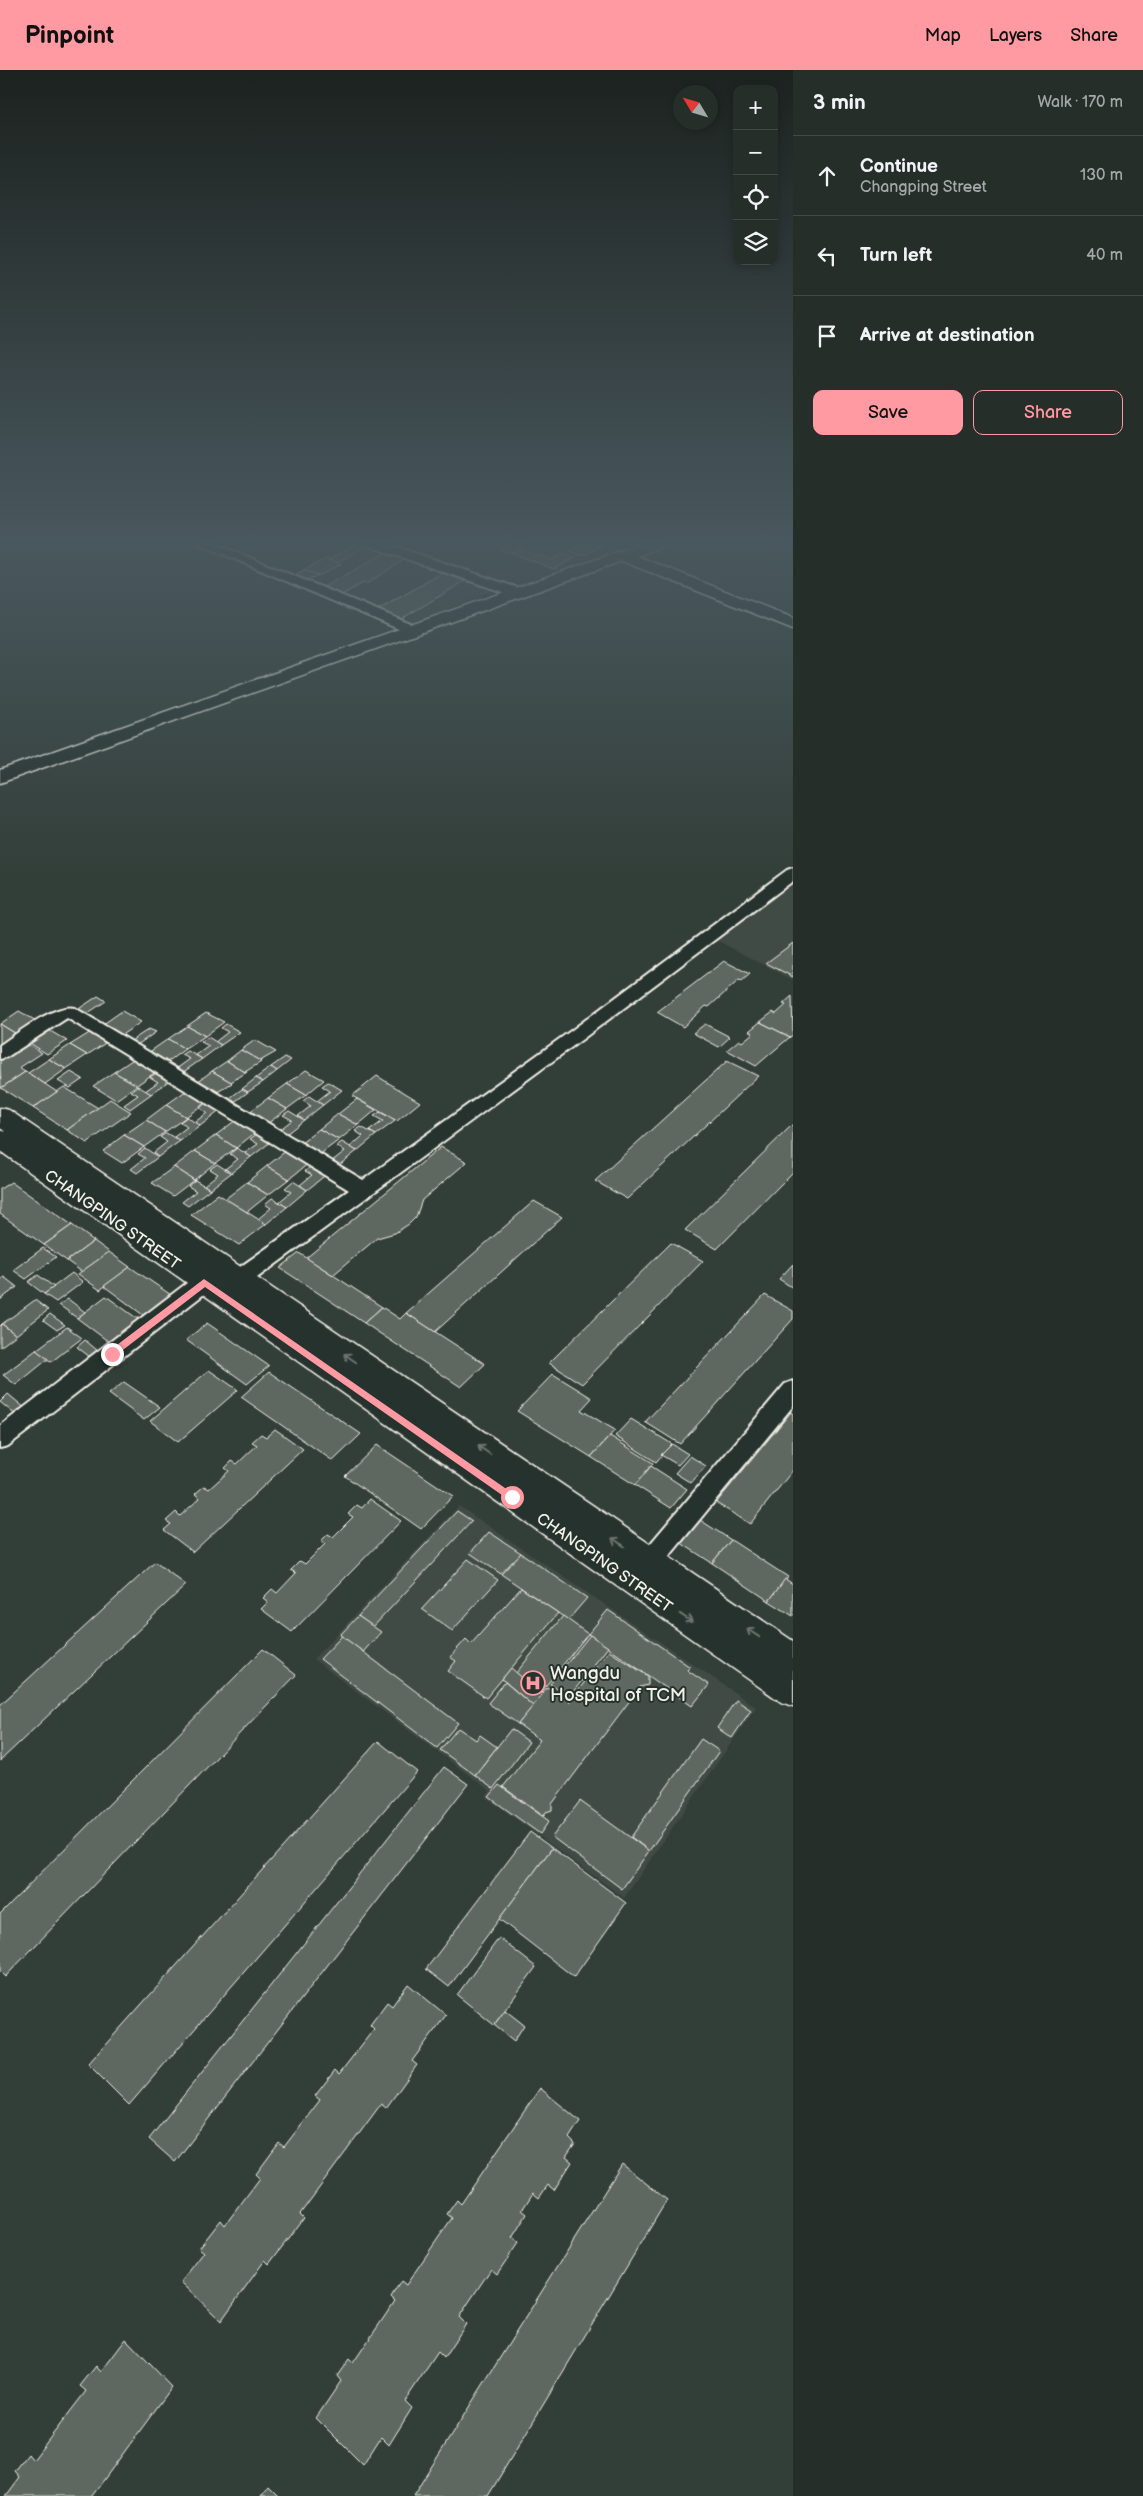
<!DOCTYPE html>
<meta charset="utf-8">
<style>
:root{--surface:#262e2a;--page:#2e3632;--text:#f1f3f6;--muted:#a4a8a8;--line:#424a47;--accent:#ff9aa2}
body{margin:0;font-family:"Balsamiq Sans",sans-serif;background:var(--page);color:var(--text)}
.controls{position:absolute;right:15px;top:15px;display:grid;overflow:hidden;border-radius:10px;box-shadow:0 2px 8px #0003}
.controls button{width:45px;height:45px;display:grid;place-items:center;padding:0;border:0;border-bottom:1px solid var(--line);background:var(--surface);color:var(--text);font:25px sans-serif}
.compass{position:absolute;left:673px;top:15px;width:45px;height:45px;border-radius:50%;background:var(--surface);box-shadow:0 2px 8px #0003;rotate:308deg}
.stop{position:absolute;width:15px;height:15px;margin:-11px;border:4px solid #ff9aa2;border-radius:50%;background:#fff}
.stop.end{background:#ff9aa2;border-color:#fff;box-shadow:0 1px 5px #0008}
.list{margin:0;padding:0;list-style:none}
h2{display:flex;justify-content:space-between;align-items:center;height:65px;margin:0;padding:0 20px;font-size:21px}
h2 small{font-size:16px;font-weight:400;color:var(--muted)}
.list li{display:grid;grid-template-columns:32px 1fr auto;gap:15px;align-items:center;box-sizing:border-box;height:80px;padding:0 20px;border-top:1px solid var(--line)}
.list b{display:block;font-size:19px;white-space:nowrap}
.list p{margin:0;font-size:16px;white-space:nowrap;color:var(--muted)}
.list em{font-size:16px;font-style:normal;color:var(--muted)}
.actions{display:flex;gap:10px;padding:15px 20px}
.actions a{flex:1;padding:11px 0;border:1px solid var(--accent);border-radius:10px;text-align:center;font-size:18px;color:var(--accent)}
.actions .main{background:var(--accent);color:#111}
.icon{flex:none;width:28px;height:28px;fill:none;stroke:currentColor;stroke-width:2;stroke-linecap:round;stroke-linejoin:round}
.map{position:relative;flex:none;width:793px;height:2426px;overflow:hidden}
header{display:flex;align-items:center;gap:30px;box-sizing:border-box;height:70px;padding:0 25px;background:var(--accent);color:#111}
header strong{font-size:24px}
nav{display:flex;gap:28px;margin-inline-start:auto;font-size:18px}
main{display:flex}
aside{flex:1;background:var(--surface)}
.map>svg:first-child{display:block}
.built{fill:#404b44}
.building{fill:#5f6861;stroke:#f4f1e8}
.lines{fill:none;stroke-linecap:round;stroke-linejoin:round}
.street-casing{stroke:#f4f1e8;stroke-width:4}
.secondary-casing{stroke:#f4f1e8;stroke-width:3}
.street{fill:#26332d;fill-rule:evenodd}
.secondary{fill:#26332d;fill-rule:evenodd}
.oneway{stroke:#6e766e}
.route{fill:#ff9aa2}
.labels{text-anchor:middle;stroke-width:4;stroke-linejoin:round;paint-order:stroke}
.street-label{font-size:16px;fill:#f4f1e8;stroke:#26332d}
.near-poi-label{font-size:19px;fill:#f4f1e8;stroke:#26332d;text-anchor:start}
</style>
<header>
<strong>Pinpoint</strong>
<nav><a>Map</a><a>Layers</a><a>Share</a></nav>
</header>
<main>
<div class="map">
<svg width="793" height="2426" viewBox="0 0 793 2426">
<rect width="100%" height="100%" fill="#323e38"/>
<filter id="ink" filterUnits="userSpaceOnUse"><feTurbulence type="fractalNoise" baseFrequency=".02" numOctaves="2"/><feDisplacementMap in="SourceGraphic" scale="10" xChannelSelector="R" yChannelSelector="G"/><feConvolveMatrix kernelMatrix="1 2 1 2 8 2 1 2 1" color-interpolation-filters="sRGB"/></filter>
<g filter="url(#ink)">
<g class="built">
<path d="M351 473H360L496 519 408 556 289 506Z"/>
<path d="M508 473H600L606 475 557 501 497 479Z"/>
<path d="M793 813V910L716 870Z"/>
<path d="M459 1436 756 1637 624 1828 486 1727 490 1721 313 1589Z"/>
</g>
<g class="building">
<path d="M358 473 367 476 336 493 328 490Z"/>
<path d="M511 473H528L509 483 499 479Z"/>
<path d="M575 473H598L603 475 582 486 570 481 581 475Z"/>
<path d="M521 479 551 490 563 483 575 488 554 499 512 483Z"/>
<path d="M385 483 405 489 366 514 363 513 340 526 320 519Z"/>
<path d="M326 489 341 494 319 506 304 500Z"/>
<path d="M304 500 318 505 306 511 293 506Z"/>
<path d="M442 503 465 511 401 549 378 540Z"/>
<path d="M793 873V907L766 893Z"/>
<path d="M724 891 750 904 742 911 739 910 709 937 706 936 683 957 657 942Z"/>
<path d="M98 926 106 931 85 945 77 940Z"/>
<path d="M792 926 793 965 790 967 760 952 773 942 776 944 786 935 783 934Z"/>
<path d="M19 941 38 952 18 965 0 954Z"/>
<path d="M122 941 141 952 120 966 102 955Z"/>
<path d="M206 943 224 952 205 966 187 956Z"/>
<path d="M760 952 790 967 756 996 727 980 739 970 742 972 753 963 749 961Z"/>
<path d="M0 954 18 965 0 977Z"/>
<path d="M226 954 240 962 221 975 215 972 228 962 221 958Z"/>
<path d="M705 954 730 967 719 977 693 963Z"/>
<path d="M187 956 205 966 185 979 168 969Z"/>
<path d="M47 959 67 971 47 984 28 972Z"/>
<path d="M149 959 156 962 137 975 131 971Z"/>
<path d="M91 962 107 972 87 985 70 975Z"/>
<path d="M208 967 221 975 202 989 196 985 209 976 201 972Z"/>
<path d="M168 969 185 979 166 993 148 983Z"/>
<path d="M255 970 276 982 260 991 241 980Z"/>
<path d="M26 973 42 983 19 998 25 1002 1 1018 0 990Z"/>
<path d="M70 975 87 985 66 999 49 989Z"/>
<path d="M241 980 260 991 261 992 245 1002 227 991Z"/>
<path d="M188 981 202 989 182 1003 176 999 190 989 182 985Z"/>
<path d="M285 987 291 990 277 1001 271 997Z"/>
<path d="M135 988 157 1001 137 1015 114 1002Z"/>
<path d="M49 989 66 999 45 1014 28 1003Z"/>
<path d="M227 991 245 1002H247L231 1012 212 1001Z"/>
<path d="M727 991 758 1006 627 1129 595 1111Z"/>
<path d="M271 997 277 1001 263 1012 256 1008Z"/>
<path d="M306 1000 324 1010 306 1025 287 1014Z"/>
<path d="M212 1001 231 1012 232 1013 216 1023 197 1012Z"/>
<path d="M25 1002 28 1003 57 1022 33 1038 1 1018Z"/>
<path d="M71 1002 83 1009 70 1018 58 1011Z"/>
<path d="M114 1002 137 1015 116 1030 93 1016Z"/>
<path d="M158 1002 171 1009 151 1024 145 1021 158 1012 150 1007Z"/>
<path d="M377 1006 420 1032 397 1051 352 1026Z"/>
<path d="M256 1008 263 1012 248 1022 242 1019Z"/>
<path d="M328 1012 342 1020 323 1035 317 1031 330 1021 322 1016Z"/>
<path d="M287 1014 306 1025 287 1039 268 1028Z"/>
<path d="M138 1016 151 1024 130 1039 124 1035 138 1025 131 1021Z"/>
<path d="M64 1017 98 1038 67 1060 33 1038Z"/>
<path d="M242 1019 248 1022 233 1033 227 1030Z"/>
<path d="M187 1020 206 1032 186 1047 166 1035Z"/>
<path d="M309 1026 323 1035 304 1050 298 1046 311 1036 303 1031Z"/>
<path d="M268 1028 287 1039 267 1054 248 1043Z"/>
<path d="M110 1029 131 1042 87 1073 67 1060Z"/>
<path d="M357 1029 376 1040 358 1055 338 1044Z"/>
<path d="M207 1032 221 1040 200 1056 195 1052 207 1043 200 1038Z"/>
<path d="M166 1035 186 1047 165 1062 146 1050Z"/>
<path d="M289 1041 304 1050 285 1065 278 1061 292 1050 283 1045Z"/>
<path d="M380 1042 395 1051 376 1065 369 1061 383 1051 374 1046Z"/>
<path d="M338 1044 358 1055 339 1070 319 1059Z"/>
<path d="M187 1047 200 1056 180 1071 174 1067 187 1057 180 1052Z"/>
<path d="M146 1050 165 1062 144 1077 124 1065Z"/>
<path d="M236 1050 256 1062 236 1078 216 1065Z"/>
<path d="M793 1054V1102L717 1179 685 1160Z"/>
<path d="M361 1057 376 1065 357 1081 350 1077 363 1066 355 1061Z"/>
<path d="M319 1059 339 1070 319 1085 300 1074Z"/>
<path d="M166 1063 180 1071 158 1087 153 1083 167 1072 160 1067Z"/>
<path d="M258 1063 272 1071 251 1087 245 1083 258 1074 250 1069Z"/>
<path d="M124 1065 144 1077 122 1093 103 1081Z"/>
<path d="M216 1065 236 1078 215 1093 195 1081Z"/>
<path d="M342 1072 357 1081 338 1096 331 1092 345 1081 336 1076Z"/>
<path d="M441 1077 467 1092 422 1130 416 1147 409 1154 395 1163 377 1168 333 1205 306 1188Z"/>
<path d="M145 1078 158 1087 137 1103 131 1099 145 1088 138 1084Z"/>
<path d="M237 1078 251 1087 231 1103 225 1099 238 1089 230 1084Z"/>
<path d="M287 1080 309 1093 289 1109 267 1096Z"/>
<path d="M195 1081 215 1093 194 1110 174 1097Z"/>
<path d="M217 1094 231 1103 210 1119 204 1115 218 1104 210 1099Z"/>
<path d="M313 1095 328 1103 307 1120 300 1115 312 1105 305 1101Z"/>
<path d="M267 1096 289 1109 268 1125 247 1112Z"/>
<path d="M174 1097 194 1110 173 1126 152 1113Z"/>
<path d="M195 1110 210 1119 188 1136 182 1132 196 1121 188 1116Z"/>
<path d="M293 1111 307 1120 287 1137 279 1132 291 1122 285 1118Z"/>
<path d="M11 1112 72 1155 44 1175 0 1144V1119Z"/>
<path d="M247 1112 268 1125 247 1142 225 1129Z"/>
<path d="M218 1124 266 1154 239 1175 191 1145Z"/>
<path d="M272 1128 287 1137 266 1154 258 1149 271 1138 265 1134Z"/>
<path d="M534 1131 562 1147 435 1262 406 1243Z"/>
<path d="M72 1155 94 1171 67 1191 44 1175Z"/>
<path d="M94 1171 109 1182 82 1202 67 1191Z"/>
<path d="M671 1173 703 1191 582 1314 549 1293Z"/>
<path d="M43 1178 56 1187 26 1209 13 1200Z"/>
<path d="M109 1182 130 1197 100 1220 78 1204Z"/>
<path d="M299 1183 333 1205 382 1237 364 1253 280 1198Z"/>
<path d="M793 1194V1218L779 1209Z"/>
<path d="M130 1197 174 1227 147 1248 104 1216Z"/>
<path d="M72 1203 83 1212 56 1232 44 1224Z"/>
<path d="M38 1205 54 1217 44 1224 28 1212Z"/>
<path d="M4 1207 17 1217 0 1230V1210Z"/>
<path d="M765 1225 793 1241V1249L680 1374 645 1352Z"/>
<path d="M106 1226 142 1252 113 1275 77 1248Z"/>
<path d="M68 1229 85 1242 77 1248 59 1235Z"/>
<path d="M35 1230 48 1240 16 1265 2 1254Z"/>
<path d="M382 1237 400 1249 406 1243 485 1294 461 1317 364 1253Z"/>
<path d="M50 1244 65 1255 57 1260 43 1250Z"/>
<path d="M207 1253 269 1296 247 1314 186 1270Z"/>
<path d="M2 1254 16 1265 0 1277V1256Z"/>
<path d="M67 1257 82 1268 51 1292 36 1280Z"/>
<path d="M85 1270 98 1281 90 1287 77 1277Z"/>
<path d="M36 1280 48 1289 16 1315 3 1305Z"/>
<path d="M209 1300 238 1320 178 1372 150 1351Z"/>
<path d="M269 1302 361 1364 333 1391 241 1327Z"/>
<path d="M553 1304 592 1328 581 1340 615 1360 591 1387 517 1341Z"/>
<path d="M124 1312 160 1337 144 1350 109 1324Z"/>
<path d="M8 1324 26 1339 17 1346 0 1332Z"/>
<path d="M791 1342 793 1344V1400L750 1454 716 1433Z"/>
<path d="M631 1349 672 1374 656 1392 615 1366Z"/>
<path d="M275 1359 303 1379 193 1482 164 1460 171 1454 166 1451 176 1442 180 1446 200 1428 195 1424 204 1416 209 1419 229 1401 225 1398 232 1391 237 1394 257 1375 252 1372 261 1364 266 1367Z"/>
<path d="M610 1366 653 1393 635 1415 591 1387Z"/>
<path d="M672 1374 688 1384 678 1395 661 1385Z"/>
<path d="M377 1375 453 1426 421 1459 345 1406Z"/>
<path d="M690 1386 706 1396 691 1413 675 1403Z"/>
<path d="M651 1396 687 1419 671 1438 635 1415Z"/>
<path d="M370 1429 401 1451 292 1562 261 1539 268 1532 263 1528 272 1519 277 1523 296 1503 291 1500 300 1491 305 1494 325 1474 321 1471 328 1464 333 1467 353 1447 348 1444 357 1435 362 1438Z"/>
<path d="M457 1441 472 1451 373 1557 358 1546Z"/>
<path d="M700 1450 731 1470 712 1493 681 1473Z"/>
<path d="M489 1462 521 1483 501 1504 470 1483Z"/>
<path d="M731 1470 788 1507 769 1531 712 1493Z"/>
<path d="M521 1483 587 1528 568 1550 501 1504Z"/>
<path d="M468 1489 498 1510 452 1561 422 1539Z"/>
<path d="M155 1492 186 1515 0 1691V1635Z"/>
<path d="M785 1509 793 1514V1546L769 1531Z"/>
<path d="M521 1518 558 1543 486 1628 448 1601 456 1591 450 1587 466 1569 471 1574Z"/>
<path d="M608 1540 690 1597 687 1600 709 1615 692 1636 588 1564Z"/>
<path d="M358 1546 381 1562 363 1582 340 1565Z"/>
<path d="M563 1546 588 1564 540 1623 516 1603Z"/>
<path d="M590 1565 608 1577 569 1627 550 1614Z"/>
<path d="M342 1566 458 1653 437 1678 320 1589Z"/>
<path d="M263 1579 296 1605 5 1907 0 1902V1844Z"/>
<path d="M609 1581 648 1606V1615L640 1617 552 1734V1740L546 1742 543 1746 503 1717 540 1670 518 1654 547 1617 569 1632Z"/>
<path d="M511 1598 542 1625 533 1636 502 1609Z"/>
<path d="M505 1612 533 1636 518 1654 488 1633Z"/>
<path d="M736 1630 751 1640 732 1668 717 1658Z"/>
<path d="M458 1658 476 1670 480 1665 497 1677 475 1705 440 1680Z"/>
<path d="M511 1659 529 1672 493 1719 475 1705Z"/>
<path d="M701 1669 719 1681 649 1781 631 1767Z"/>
<path d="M378 1671 417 1702 129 2035 88 1994Z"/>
<path d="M444 1697 468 1714 175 2092 149 2069Z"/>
<path d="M499 1715 549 1751 540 1764 489 1727Z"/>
<path d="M580 1731 649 1781 622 1819 552 1767Z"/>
<path d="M530 1762 552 1778 449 1917 426 1899Z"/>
<path d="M552 1778 626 1833 574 1907 499 1849Z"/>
<path d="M499 1868 536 1897 494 1955 457 1925Z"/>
<path d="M408 1914 446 1945 412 1991 417 1995 386 2038 381 2034 300 2144 304 2148 269 2194 265 2190 221 2251 181 2212 204 2182 199 2178 221 2150 225 2155 260 2108 256 2104 279 2073 284 2077 320 2030 315 2026 335 2000 339 2004 374 1959 370 1955 387 1932 392 1936Z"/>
<path d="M505 1940 524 1955 514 1971 494 1955Z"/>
<path d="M540 2018 580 2051 569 2068 575 2074 566 2087 572 2092 554 2120 548 2115 539 2128 533 2123 522 2140 527 2144 512 2168 518 2173 497 2204 491 2199 459 2247 466 2254 444 2288 438 2282 405 2331 412 2338 389 2375 381 2367 363 2395 316 2348 341 2311 337 2306 349 2289 353 2293 395 2231 391 2227 401 2211 406 2215 452 2148 447 2144 457 2130 461 2134Z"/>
<path d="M622 2094 667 2130 488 2426H413Z"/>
<path d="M126 2269 172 2317 92 2426H6L20 2407 15 2401 28 2384 33 2390 86 2321 80 2316 96 2296 101 2302Z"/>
<path d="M268 2416 278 2426H261Z"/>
</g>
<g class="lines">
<g class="street-casing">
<g id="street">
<path d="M197 473H214L418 557 420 560 418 563H408Z"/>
<path d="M367 473H385L524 520 525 523 519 527 514 526 369 476Z"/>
<path d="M793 798V811L584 968 246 1216 238 1218 230 1216 227 1210 230 1204 349 1120 67 948 7 987 0 989V975C18 963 55 933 75 938L363 1110 572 960 787 800Z"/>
<path d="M204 1204 212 1206 215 1212 212 1218 8 1376 0 1378V1356L196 1206Z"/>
<path d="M793 1311V1336L658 1500 649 1504 640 1500 637 1493 640 1486 785 1314Z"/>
</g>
</g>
<g class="secondary-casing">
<g id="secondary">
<path d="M643 473H666L664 476 637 486 793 548V559L622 491 0 713V700Z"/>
<path d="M0 1038 9 1040 793 1571V1636L781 1632 0 1081V1060L6 1062 0 1058Z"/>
</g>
</g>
<use href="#street" class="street"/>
<use href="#secondary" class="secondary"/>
</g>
<defs><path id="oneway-shaft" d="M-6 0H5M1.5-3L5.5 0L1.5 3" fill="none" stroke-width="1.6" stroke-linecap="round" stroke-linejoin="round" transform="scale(1.25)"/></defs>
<g class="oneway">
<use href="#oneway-shaft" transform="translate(350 1288) rotate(-145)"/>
<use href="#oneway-shaft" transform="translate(484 1380) rotate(-145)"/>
<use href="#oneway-shaft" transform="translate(618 1472) rotate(-146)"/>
<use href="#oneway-shaft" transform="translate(686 1548) rotate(34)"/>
<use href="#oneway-shaft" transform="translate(753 1563) rotate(-146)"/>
</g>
</g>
<linearGradient id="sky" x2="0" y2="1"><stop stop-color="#1c221f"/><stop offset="0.58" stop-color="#49585e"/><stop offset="1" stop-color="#49585e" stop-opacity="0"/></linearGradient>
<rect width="793" height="813" fill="url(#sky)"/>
<path class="route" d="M204 1209 515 1425V1430H509L205 1217 115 1286H109V1281Z"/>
<defs>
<g id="hospital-ring" transform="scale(1.25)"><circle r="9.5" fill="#26332d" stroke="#ff9aa2" stroke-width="1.5"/><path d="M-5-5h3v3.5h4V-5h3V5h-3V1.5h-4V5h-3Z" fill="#ff9aa2"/></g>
</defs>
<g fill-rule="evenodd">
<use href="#hospital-ring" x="533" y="1613"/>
</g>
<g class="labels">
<g class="street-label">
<text transform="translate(113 1149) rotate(35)" y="6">CHANGPING STREET</text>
<text transform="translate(605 1492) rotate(35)" y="6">CHANGPING STREET</text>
</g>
<g class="near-poi-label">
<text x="550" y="1609">Wangdu<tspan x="550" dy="22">Hospital of TCM</tspan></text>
</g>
</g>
</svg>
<div class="controls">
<button>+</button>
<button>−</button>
<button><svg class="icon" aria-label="locate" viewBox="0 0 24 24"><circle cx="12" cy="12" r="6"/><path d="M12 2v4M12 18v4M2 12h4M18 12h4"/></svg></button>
<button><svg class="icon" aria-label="layers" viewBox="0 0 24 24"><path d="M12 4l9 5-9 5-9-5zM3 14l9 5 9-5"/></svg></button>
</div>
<svg class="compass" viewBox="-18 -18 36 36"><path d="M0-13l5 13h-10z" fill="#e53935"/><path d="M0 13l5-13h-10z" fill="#a4a8a8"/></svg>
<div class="stop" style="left:512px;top:1427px"></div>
<div class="stop end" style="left:112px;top:1284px"></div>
</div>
<aside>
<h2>3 min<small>Walk · 170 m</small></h2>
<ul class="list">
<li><svg class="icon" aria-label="ahead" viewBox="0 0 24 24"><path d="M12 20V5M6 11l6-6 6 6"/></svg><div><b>Continue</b><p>Changping Street</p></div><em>130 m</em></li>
<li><svg class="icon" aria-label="left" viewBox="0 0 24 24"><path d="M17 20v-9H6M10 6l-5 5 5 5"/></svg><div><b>Turn left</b></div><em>40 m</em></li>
<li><svg class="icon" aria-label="arrive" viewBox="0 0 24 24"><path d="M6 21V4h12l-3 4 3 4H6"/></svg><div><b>Arrive at destination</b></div></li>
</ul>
<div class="actions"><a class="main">Save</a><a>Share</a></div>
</aside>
</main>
